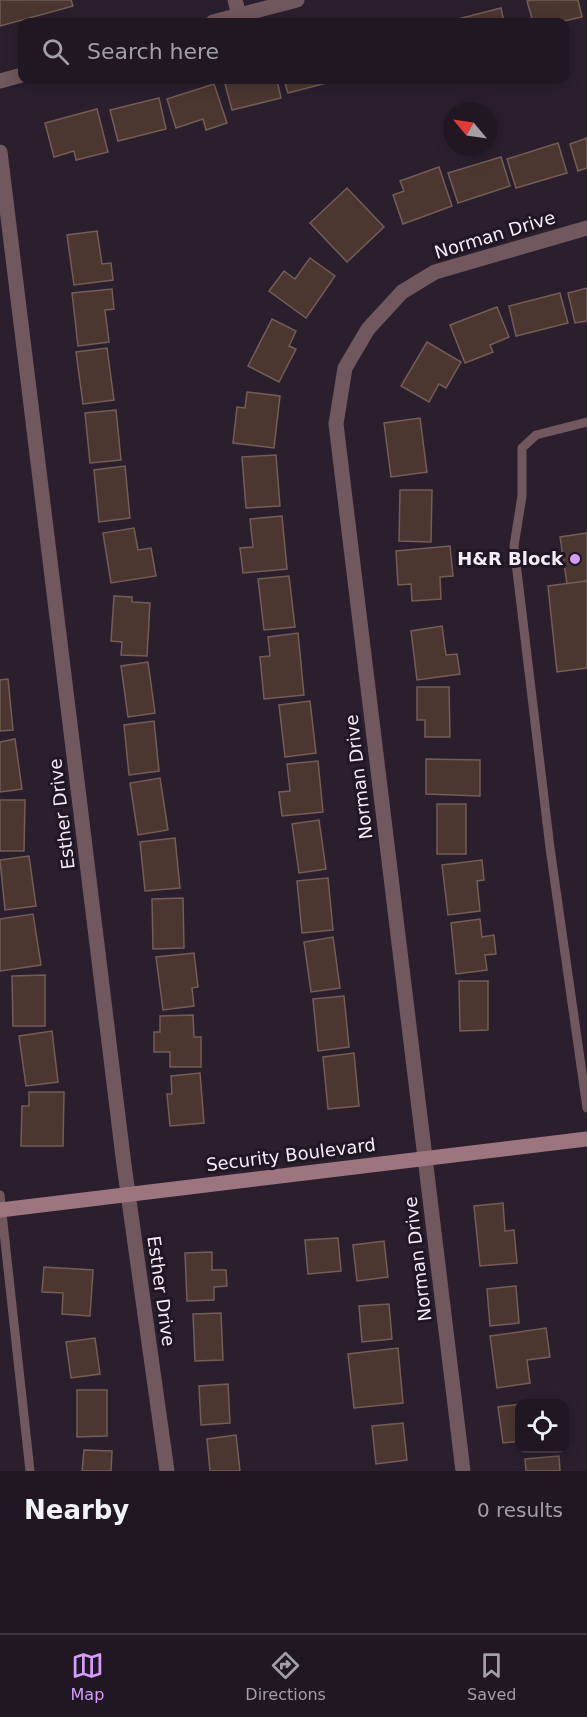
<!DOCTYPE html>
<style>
:root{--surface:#201722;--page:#28202a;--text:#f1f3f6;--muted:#a29fa5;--line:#3d3640;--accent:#d49cfc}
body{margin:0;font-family:"DejaVu Sans",sans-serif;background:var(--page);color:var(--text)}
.controls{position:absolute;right:18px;bottom:18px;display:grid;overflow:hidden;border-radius:12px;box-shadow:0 3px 15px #0003}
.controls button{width:54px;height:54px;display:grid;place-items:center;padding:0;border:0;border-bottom:2px solid var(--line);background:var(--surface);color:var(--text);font:30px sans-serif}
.compass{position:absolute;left:443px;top:102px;width:54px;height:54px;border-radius:50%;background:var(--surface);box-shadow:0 3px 15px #0003;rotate:299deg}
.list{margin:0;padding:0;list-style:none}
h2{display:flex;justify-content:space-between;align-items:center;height:78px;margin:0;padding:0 24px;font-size:26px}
h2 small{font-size:20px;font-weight:400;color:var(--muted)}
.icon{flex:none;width:33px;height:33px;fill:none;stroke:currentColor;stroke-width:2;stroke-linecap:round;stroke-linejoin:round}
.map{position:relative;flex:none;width:587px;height:1471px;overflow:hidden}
.search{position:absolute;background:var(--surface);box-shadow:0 3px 15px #0003;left:18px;right:18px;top:18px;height:66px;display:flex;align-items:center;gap:15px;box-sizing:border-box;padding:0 21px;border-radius:12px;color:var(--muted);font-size:22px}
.sheet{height:162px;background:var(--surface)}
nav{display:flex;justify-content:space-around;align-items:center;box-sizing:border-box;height:84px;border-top:2px solid var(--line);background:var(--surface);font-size:16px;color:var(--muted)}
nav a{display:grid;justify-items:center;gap:3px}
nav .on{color:var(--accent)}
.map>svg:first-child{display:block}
.building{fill:#4b3730;stroke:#735d56;stroke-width:1.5}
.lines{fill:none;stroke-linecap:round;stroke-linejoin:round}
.lane{stroke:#71585e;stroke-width:9}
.street{stroke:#71585e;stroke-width:15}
.secondary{stroke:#9d757f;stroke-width:15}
.poi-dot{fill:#d49cfc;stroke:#211624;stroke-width:2}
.labels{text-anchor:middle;stroke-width:6;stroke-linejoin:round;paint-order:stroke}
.street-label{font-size:18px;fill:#f5edf7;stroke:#211624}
.poi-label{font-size:18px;font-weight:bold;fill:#f5edf7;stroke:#211624;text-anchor:end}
</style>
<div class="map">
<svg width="587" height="1471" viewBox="0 0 587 1471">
<rect width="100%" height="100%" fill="#2b1f2d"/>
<g class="building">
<path d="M0 0H71L73 6 0 26Z"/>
<path d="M532 0H578L582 17 559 22H533L527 1Z"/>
<path d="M501 8 504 22H455L454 20Z"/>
<path d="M224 80H277L281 98 232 110Z"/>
<path d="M284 80H338L288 93Z"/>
<path d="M214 84 227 123 206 130 203 119 176 128 167 99Z"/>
<path d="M159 98 166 129 118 141 110 110Z"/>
<path d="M97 109 108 152 76 160 74 151 54 157 45 123Z"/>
<path d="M587 138V168L578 171 570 144Z"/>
<path d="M558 143 567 173 516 188 507 159Z"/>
<path d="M501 157 510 186 458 203 448 173Z"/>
<path d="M439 167 452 206 403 224 393 195 404 191 400 181Z"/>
<path d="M347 188 384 227 347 262 310 223Z"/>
<path d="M97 231 102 264 111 263 113 280 74 285 67 235Z"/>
<path d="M310 258 335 276 306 318 269 291 284 271 295 279Z"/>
<path d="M587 288V321L575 323 568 293Z"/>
<path d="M112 289 114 309 105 310 109 342 78 346 72 293Z"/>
<path d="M560 293 568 323 516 336 509 306Z"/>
<path d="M497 307 509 337 490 345 493 352 465 363 450 325Z"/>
<path d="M272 319 296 331 289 346 296 349 279 382 248 366Z"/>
<path d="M427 342 461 362 446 388 439 384 429 402 401 386Z"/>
<path d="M107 348 114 400 83 404 76 352Z"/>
<path d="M247 392 280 396 274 448 233 443 237 407 245 408Z"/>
<path d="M116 410 121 460 90 463 85 413Z"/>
<path d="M420 418 427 472 391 477 384 423Z"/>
<path d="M276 455 280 506 246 508 242 457Z"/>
<path d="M125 466 130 518 99 522 94 470Z"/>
<path d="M400 490H432L431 542 399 541Z"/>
<path d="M282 516 287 569 243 573 240 548 253 547 250 519Z"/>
<path d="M134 528 138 550 151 548 156 576 111 583 103 533Z"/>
<path d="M587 533V581L567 584 560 537Z"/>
<path d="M450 546 453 576 440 577 441 599 412 601 411 584 398 585 396 551Z"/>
<path d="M289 576 295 627 264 630 258 579Z"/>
<path d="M587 581V668L557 672 548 586Z"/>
<path d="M114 596 132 597V602L150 603 147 656 121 655 122 642 111 641Z"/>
<path d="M442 626 446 655 457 654 460 674 417 680 411 631Z"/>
<path d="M298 633 304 695 264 699 260 657 270 656 268 637Z"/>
<path d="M148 662 155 713 128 717 121 666Z"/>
<path d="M8 679 13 730 0 731V680Z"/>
<path d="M417 687H449L450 737H425V720H417Z"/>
<path d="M310 701 316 753 285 757 279 705Z"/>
<path d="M154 721 159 771 129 775 124 725Z"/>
<path d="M15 739 22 789 0 792V742Z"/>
<path d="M426 759 480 760V796L426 794Z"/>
<path d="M318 761 323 812 282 816 279 792 290 791 287 764Z"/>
<path d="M160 778 168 830 138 835 130 783Z"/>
<path d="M0 800H25L24 851H0Z"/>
<rect x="437" y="804" width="29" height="50"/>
<path d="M319 820 326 869 299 873 292 824Z"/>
<path d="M175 838 180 888 145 891 140 842Z"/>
<path d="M29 856 36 906 5 910 0 860Z"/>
<path d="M482 860 484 880 477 881 480 911 448 915 442 865Z"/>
<path d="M328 878 333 930 302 933 297 881Z"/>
<path d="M183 898 184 948 153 949 152 899Z"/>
<path d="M33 914 41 965 0 971V919Z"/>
<path d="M480 919 482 937 494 935 496 954 485 955 487 970 456 974 451 923Z"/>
<path d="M333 937 340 988 311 992 304 942Z"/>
<path d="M194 953 198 987 192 988 194 1006 163 1010 156 957Z"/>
<path d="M45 975V1026H13L12 976Z"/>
<path d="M459 981H488V1030L460 1031Z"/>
<path d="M344 996 349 1047 318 1051 313 999Z"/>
<path d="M193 1015 194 1037H201V1067H170V1052H154V1032H160V1016Z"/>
<path d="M52 1031 58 1082 26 1086 19 1036Z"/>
<path d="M354 1053 359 1106 328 1109 323 1057Z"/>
<path d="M200 1073 204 1123 170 1126 167 1094H172L171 1076Z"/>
<path d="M29 1092H64L63 1146H21L22 1106H29Z"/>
<path d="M503 1203 505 1231 514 1230 517 1263 480 1266 474 1206Z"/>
<path d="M338 1238 341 1271 308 1274 305 1240Z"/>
<path d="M384 1241 388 1277 357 1281 353 1245Z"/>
<path d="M212 1252V1270H226L227 1286 214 1287V1300L187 1301 185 1253Z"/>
<path d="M44 1267 93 1270 90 1316 62 1314 63 1293 42 1292Z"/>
<path d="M516 1286 519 1323 490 1326 487 1289Z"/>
<path d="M389 1304 392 1339 362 1342 359 1306Z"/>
<path d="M221 1313 223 1360 195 1361 193 1314Z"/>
<path d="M546 1328 550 1357 527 1360 530 1383 497 1388 490 1336Z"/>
<path d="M95 1338 100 1374 71 1378 66 1342Z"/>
<path d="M398 1348 403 1403 354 1408 348 1354Z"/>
<path d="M228 1384 230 1423 201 1425 199 1386Z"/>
<path d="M77 1390H107V1436L77 1437Z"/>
<path d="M520 1404V1441L503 1443 498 1407Z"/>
<path d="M403 1423 407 1460 376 1464 372 1426Z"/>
<path d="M236 1435 240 1471H210L207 1439Z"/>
<path d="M84 1450 112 1451 111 1471H82Z"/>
<path d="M559 1456 560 1471H526L525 1459Z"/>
</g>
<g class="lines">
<g class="lane">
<path d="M587 422 536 435 522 448V496L514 546 550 848 587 1108"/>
<path d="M0 1195 30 1471"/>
</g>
<g class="street">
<path d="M235 0 239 15"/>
<path d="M213 22 297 0"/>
<path d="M0 81 22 75"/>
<path d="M0 152 124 1165 167 1471"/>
<path d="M463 1471 336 424 345 368 368 329 402 292 435 272 587 228"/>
</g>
<path class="secondary" d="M0 1210 587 1139"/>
</g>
<circle class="poi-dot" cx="575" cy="559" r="6"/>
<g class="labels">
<g class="street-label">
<text transform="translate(495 235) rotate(-17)" y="6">Norman Drive</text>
<text transform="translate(359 777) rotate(-97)" y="6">Norman Drive</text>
<text transform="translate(62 814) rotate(-97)" y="6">Esther Drive</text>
<text transform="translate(291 1155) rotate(-7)" y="6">Security Boulevard</text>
<text transform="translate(418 1259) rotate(-97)" y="6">Norman Drive</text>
<text transform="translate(161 1291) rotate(82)" y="6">Esther Drive</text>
</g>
<g class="poi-label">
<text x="563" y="565">H&amp;R Block</text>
</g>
</g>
</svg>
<div class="controls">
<button><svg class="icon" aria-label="locate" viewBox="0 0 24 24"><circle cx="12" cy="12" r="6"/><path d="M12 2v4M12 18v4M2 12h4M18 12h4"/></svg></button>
</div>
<svg class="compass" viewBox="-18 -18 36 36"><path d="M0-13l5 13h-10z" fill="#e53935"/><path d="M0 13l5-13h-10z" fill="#a29fa5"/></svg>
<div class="search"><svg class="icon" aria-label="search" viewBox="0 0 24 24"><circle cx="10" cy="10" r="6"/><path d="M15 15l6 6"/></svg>Search here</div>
</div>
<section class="sheet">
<h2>Nearby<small>0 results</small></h2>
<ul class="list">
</ul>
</section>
<nav>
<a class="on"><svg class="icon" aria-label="map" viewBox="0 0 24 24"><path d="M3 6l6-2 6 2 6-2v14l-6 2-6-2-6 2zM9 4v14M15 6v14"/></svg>Map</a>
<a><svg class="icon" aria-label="directions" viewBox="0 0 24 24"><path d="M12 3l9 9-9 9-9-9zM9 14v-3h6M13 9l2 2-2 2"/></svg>Directions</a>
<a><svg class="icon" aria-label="saved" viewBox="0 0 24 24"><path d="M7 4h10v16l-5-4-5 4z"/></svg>Saved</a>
</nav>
